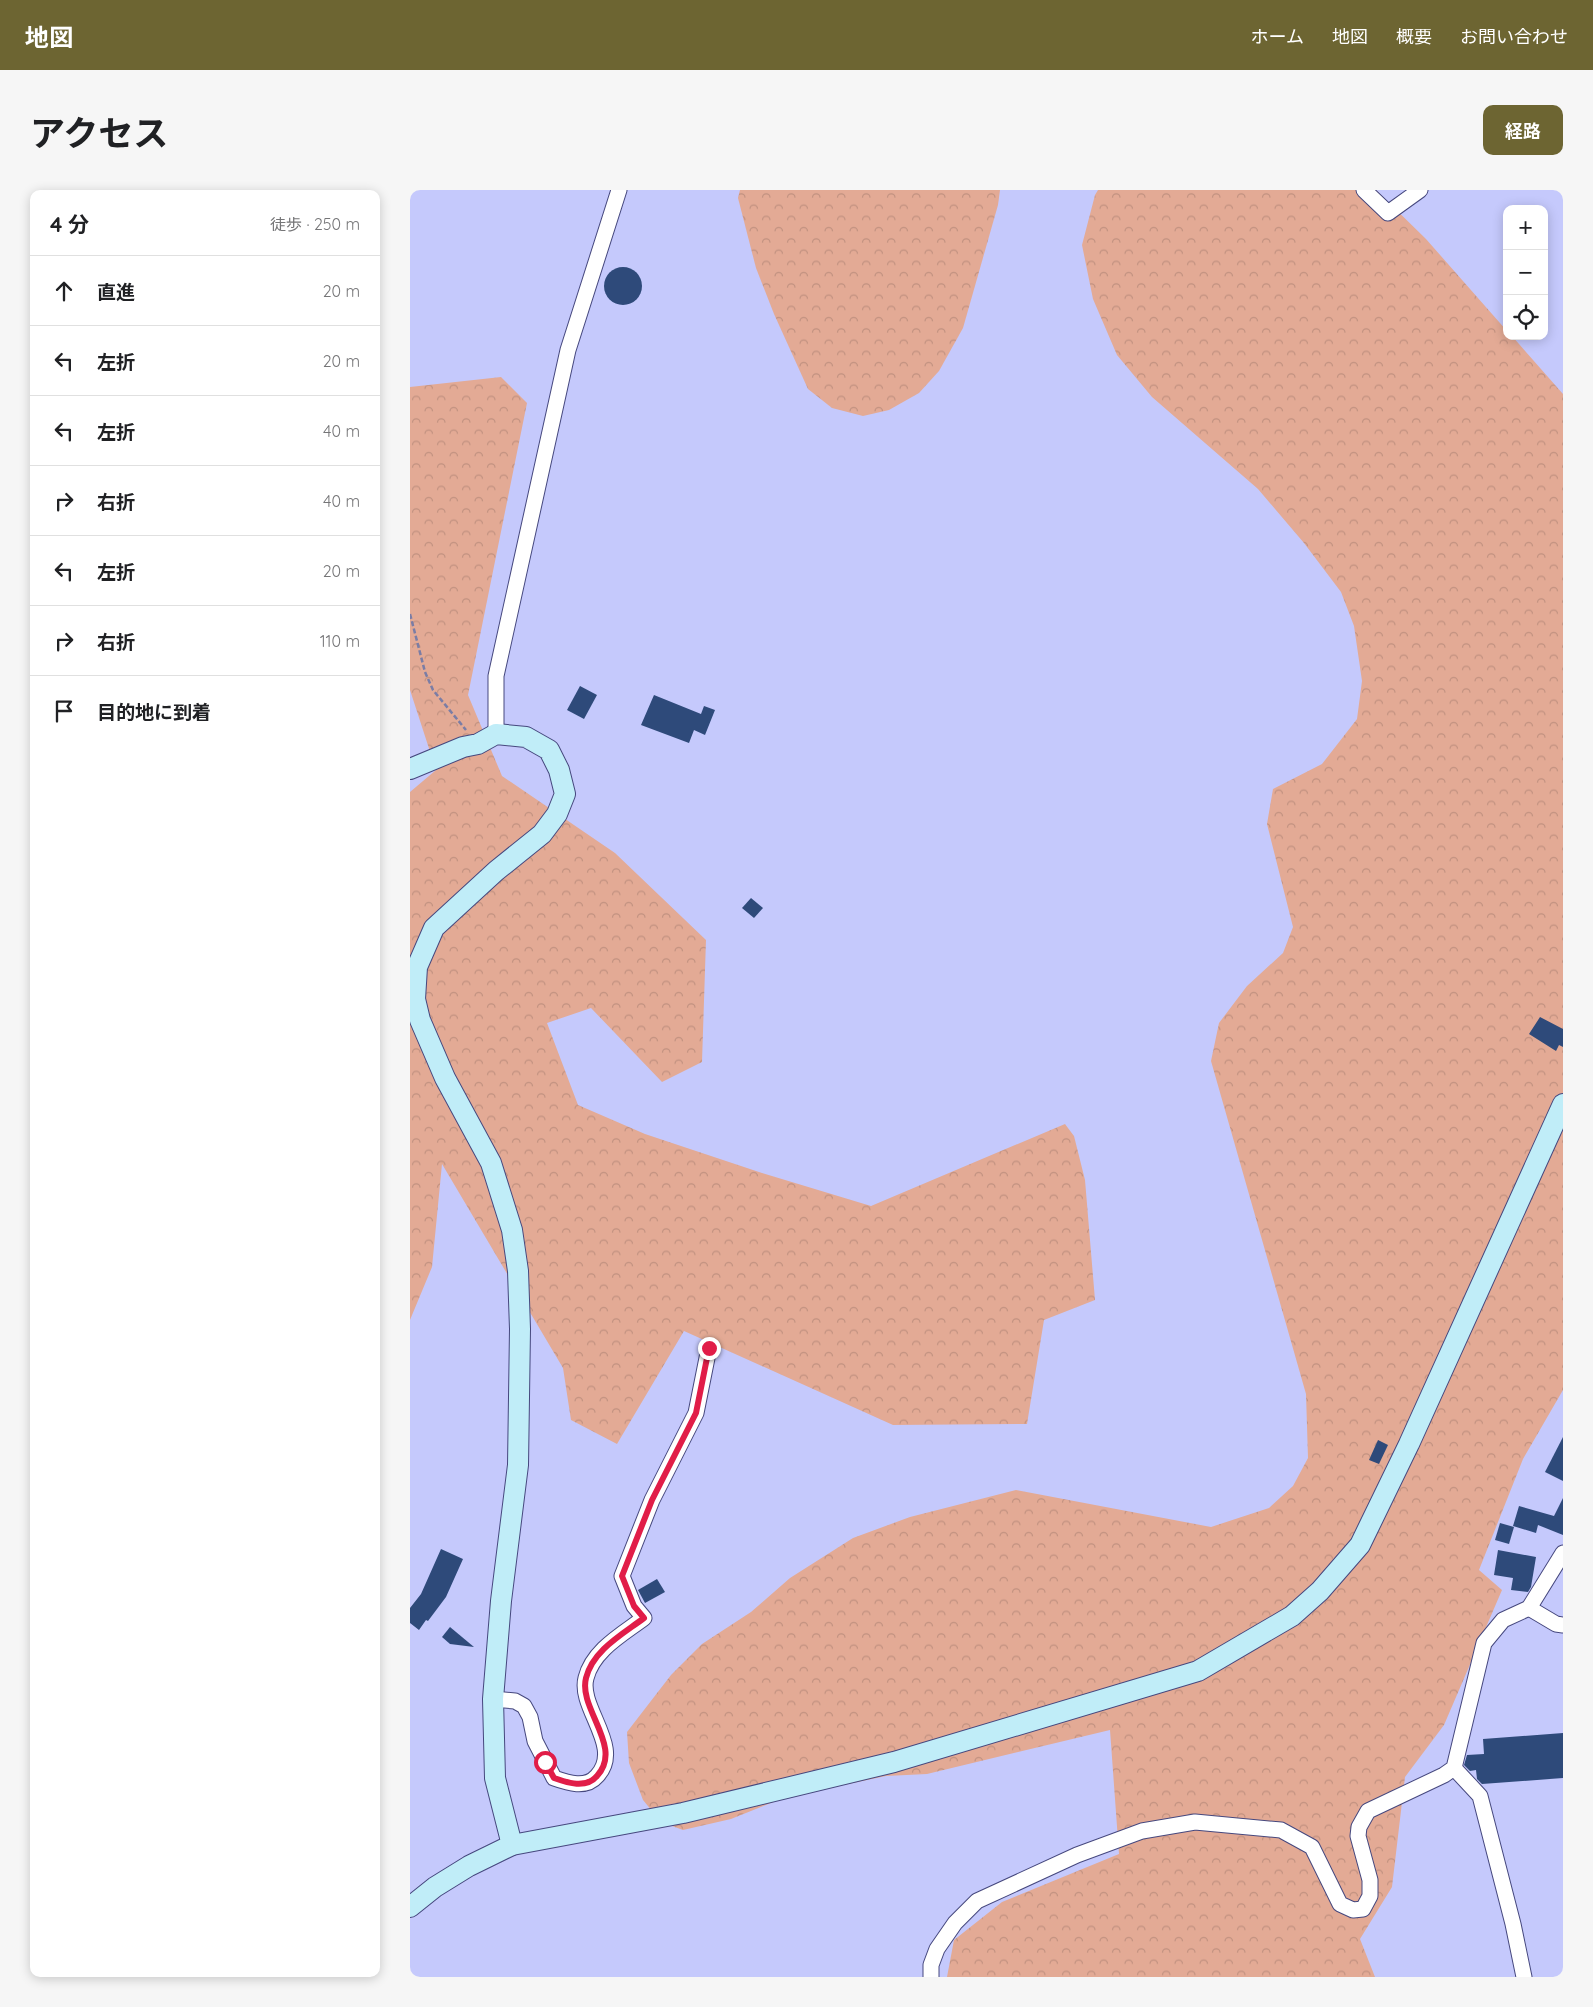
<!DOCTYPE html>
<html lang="ja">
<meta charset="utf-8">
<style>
:root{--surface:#fff;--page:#f6f6f6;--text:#202124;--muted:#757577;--line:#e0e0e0;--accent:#6d6532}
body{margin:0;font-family:Quicksand,"Noto Sans JP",sans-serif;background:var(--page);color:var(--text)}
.controls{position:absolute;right:15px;top:15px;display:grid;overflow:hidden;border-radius:10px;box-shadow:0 2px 12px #0003}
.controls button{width:45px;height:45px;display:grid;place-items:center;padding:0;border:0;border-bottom:1px solid var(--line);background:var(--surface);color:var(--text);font:25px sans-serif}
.stop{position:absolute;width:15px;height:15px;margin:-11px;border:4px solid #e11d48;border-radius:50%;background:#fff}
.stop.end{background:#e11d48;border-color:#fff;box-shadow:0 1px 5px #0008}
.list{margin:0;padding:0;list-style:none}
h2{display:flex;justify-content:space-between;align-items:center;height:65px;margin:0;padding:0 20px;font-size:21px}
h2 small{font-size:16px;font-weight:400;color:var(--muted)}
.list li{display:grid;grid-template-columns:32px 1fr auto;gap:15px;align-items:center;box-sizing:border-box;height:70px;padding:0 20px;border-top:1px solid var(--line)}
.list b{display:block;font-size:19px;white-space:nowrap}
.list em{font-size:16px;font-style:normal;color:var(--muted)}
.icon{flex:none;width:28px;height:28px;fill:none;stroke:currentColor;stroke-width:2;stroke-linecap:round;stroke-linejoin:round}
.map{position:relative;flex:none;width:1153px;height:1787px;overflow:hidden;border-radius:10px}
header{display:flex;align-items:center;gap:30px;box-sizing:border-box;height:70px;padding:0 25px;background:var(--accent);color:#fff}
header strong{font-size:24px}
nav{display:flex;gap:28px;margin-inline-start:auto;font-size:18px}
.intro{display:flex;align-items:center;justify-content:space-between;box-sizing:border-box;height:120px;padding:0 30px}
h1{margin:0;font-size:35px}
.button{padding:12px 22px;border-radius:10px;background:var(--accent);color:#fff;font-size:18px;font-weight:700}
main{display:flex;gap:30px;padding:0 30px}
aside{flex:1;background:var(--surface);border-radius:10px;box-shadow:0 2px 12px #0003}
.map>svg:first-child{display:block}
.forest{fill:url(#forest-crowns)}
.building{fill:#2e4a7a}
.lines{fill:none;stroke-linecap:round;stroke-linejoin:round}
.street-casing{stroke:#46487e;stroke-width:17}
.secondary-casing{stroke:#46487e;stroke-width:22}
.path{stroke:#7b7da5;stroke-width:2.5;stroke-dasharray:5 2.5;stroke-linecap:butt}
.street{stroke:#fff;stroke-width:15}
.secondary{stroke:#c0edf8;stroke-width:20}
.route{stroke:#e11d48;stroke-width:6}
</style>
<header>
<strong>地図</strong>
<nav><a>ホーム</a><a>地図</a><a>概要</a><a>お問い合わせ</a></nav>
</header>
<div class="intro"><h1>アクセス</h1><a class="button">経路</a></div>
<main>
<aside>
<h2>4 分<small>徒歩 · 250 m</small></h2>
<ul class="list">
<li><svg class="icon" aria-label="ahead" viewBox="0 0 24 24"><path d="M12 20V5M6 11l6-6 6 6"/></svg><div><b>直進</b></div><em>20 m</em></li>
<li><svg class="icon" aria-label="left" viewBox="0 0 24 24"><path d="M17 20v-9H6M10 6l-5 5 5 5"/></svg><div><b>左折</b></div><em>20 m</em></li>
<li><svg class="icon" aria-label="left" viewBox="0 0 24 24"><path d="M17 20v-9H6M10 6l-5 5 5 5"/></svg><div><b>左折</b></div><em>40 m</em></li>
<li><svg class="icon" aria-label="right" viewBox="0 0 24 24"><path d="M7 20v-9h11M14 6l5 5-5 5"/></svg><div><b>右折</b></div><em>40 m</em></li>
<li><svg class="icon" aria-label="left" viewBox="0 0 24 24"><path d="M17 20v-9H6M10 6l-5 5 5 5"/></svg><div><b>左折</b></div><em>20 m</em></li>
<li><svg class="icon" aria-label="right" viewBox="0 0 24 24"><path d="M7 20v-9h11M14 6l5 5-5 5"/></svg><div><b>右折</b></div><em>110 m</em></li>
<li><svg class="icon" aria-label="arrive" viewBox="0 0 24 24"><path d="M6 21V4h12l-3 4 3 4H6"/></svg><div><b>目的地に到着</b></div></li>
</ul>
</aside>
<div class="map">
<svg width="1153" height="1787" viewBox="0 0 1153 1787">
<defs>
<pattern id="forest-crowns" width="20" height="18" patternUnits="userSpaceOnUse" patternTransform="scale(1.25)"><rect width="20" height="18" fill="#e3aa95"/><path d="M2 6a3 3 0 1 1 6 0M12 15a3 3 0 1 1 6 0" fill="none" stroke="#c19180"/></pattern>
</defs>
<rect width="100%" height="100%" fill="#c5c9fc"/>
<g class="forest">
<path d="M330 0H590L588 15 553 138 529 181 509 203 479 220 453 226 422 218 398 199 364 124 346 78 328 8Z"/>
<path d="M688 0H966L1016 49 1097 141V146H1102L1153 204V1200L1113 1269 1069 1380 1092 1400 1034 1535 995 1587 982 1697 950 1749 965 1787H537L544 1750 592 1712 709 1664 700 1540 517 1584 476 1586 419 1598 366 1611 321 1629 273 1640 251 1632 233 1610 219 1573 217 1542 261 1485 292 1454 341 1422 380 1388 443 1348 500 1327 606 1300 801 1337 859 1318 883 1296 898 1268 896 1204 801 871 809 833 837 796 873 763 883 737 857 634 863 599 912 574 947 529 952 491 944 436 931 402 894 353 848 299 742 207 707 165 683 109 672 55 685 5Z"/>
<path d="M91 187 117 213 58 505 92 586 205 663 296 750 292 872 252 892 181 818 137 833 168 915 235 944 352 983 461 1016 655 934 664 946 675 990 685 1110 634 1130 617 1234 483 1235 274 1141 207 1254 161 1230 153 1178 32 974 22 1077 0 1130V602L26 580 0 500V197Z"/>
</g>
<g class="building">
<circle cx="213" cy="96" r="19"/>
<path d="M170 496 187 505 174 529 157 520Z"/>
<path d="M244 505 291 524 294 516 305 520 295 545 284 540 279 553 231 535Z"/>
<path d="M341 708 353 718 344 728 332 718Z"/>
<path d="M1130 827 1153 839V857L1149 855 1146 861 1119 844Z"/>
<path d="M1153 1247V1291L1135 1282Z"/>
<path d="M968 1250 978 1255 969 1274 959 1270Z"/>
<path d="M1153 1308V1345L1128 1335 1126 1343 1103 1336 1109 1316 1144 1326Z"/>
<path d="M1090 1333 1104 1337 1099 1354 1085 1350Z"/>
<path d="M31 1359 53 1369 36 1407 18 1431 16 1430 9 1440 0 1433V1418L11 1404Z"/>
<path d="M1088 1360 1126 1367 1121 1397 1118 1402 1101 1400 1103 1388 1084 1385Z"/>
<path d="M247 1389 255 1402 235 1413 228 1400Z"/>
<path d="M40 1437 64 1457 40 1454 32 1447Z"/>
<path d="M1153 1543V1588L1072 1594 1067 1589 1066 1580 1060 1581 1054 1575 1057 1565 1074 1564 1073 1549Z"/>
</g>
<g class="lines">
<g class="street-casing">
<g id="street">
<path d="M954 0 978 23 1010 0"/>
<path d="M86 544V486L158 160 209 0"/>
<path d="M1119 1418 1146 1434 1153 1435"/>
<path d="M83 1509 105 1511 114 1516 120 1527 125 1551 144 1588C158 1593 176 1599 187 1586 214 1557 168 1518 176 1488 183 1460 213 1444 234 1428L224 1416 212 1386 242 1310 286 1223 299 1158"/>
<path d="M1044 1578 1070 1606 1103 1734 1114 1787"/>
<path d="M521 1787V1775L527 1759 545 1733 567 1711 667 1665 732 1641 785 1632 871 1640 902 1657 930 1714 943 1720 953 1719 960 1706V1690L948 1646 949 1637 958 1621 1034 1585 1044 1578 1074 1453 1093 1430 1119 1418 1153 1363"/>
</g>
</g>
<g class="secondary-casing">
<g id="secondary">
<path d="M0 579 53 557 68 554 86 544 116 547 139 560 149 580 155 604 147 624 132 644 86 681 24 738 7 777 5 809 10 830 35 888 81 973 102 1040 108 1081 110 1139 108 1275 91 1411 83 1509 85 1588 102 1655"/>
<path d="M0 1717 25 1697 59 1676 102 1655 273 1623 484 1572 788 1481 882 1426 910 1401 950 1355 999 1254 1153 914"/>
</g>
</g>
<path class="path" d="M0 424 15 482 23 500 56 540"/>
<use href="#street" class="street"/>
<use href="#secondary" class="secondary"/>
</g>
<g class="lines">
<path class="route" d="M135 1572 144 1588C158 1593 176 1599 187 1586 214 1557 168 1519 176 1488 183 1460 213 1444 234 1428L224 1416 212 1386 242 1310 286 1223 299 1158"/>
</g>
</svg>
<div class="controls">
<button>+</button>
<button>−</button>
<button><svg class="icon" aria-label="locate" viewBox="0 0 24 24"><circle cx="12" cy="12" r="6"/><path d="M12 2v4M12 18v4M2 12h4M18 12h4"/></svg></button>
</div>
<div class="stop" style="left:135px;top:1572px"></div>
<div class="stop end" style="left:299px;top:1158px"></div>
</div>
</main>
